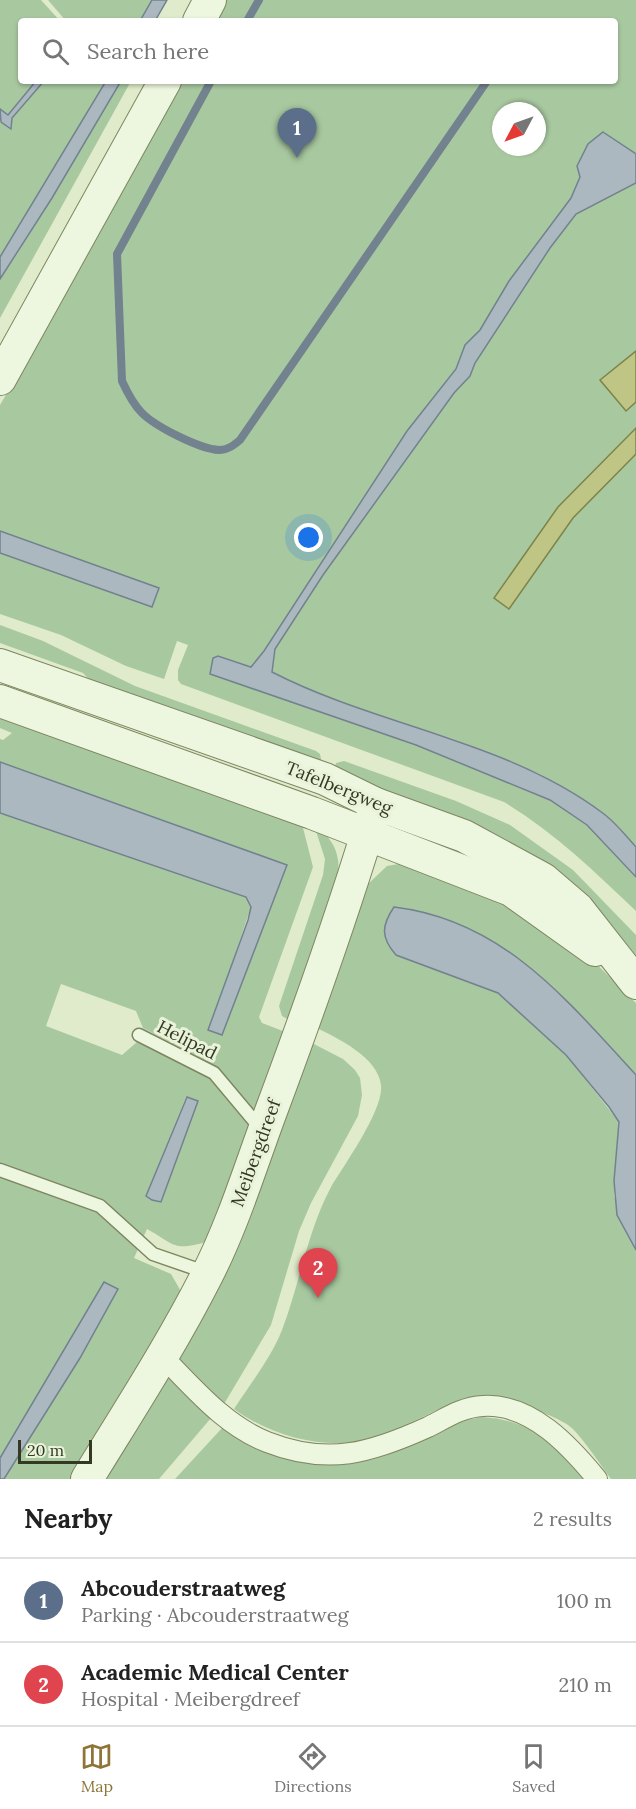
<!DOCTYPE html>
<meta charset="utf-8">
<style>
:root{--surface:#fff;--page:#f2f2f2;--text:#222;--muted:#767676;--line:#e0e0e0;--accent:#8f7337}
body{margin:0;font-family:Lora,serif;background:var(--page);color:var(--text)}
.compass{position:absolute;left:492px;top:102px;width:54px;height:54px;border-radius:50%;background:var(--surface);box-shadow:0 2px 4px #0004;rotate:229deg}
.scale{position:absolute;left:18px;bottom:15px;width:74px;box-sizing:border-box;padding-left:6px;border:3px solid #353823;border-top:0;font-size:16px;line-height:21px;white-space:nowrap;color:#353823;-webkit-text-stroke:4px #e9f3da;paint-order:stroke}
.you{position:absolute;left:309px;top:538px;width:21px;height:21px;margin:-15px;border:4px solid #fff;border-radius:50%;background:#1a73e8;box-shadow:0 0 0 9px #1a73e833}
.badge{display:grid;place-items:center;width:39px;height:39px;border-radius:50%;background:var(--accent);color:#fff;font-size:20px;font-weight:700}
.pin{position:absolute;translate:-50% -50px;filter:drop-shadow(0 2px 3px #0008)}
.pin::after{content:'';position:absolute;top:32px;width:21px;height:18px;background:inherit;clip-path:polygon(0 0,100% 0,50% 100%)}
.list{margin:0;padding:0;list-style:none}
h2{display:flex;justify-content:space-between;align-items:center;height:78px;margin:0;padding:0 24px;font-size:26px}
h2 small{font-size:20px;font-weight:400;color:var(--muted)}
.list li{display:grid;grid-template-columns:39px 1fr auto;gap:18px;align-items:center;box-sizing:border-box;height:84px;padding:0 24px;border-top:2px solid var(--line)}
.list b{display:block;font-size:22px;white-space:nowrap}
.list p{margin:0;font-size:20px;white-space:nowrap;color:var(--muted)}
.list em{font-size:20px;font-style:normal;color:var(--muted)}
.icon{flex:none;width:33px;height:33px;fill:none;stroke:currentColor;stroke-width:2;stroke-linecap:round;stroke-linejoin:round}
.map{position:relative;flex:none;width:636px;height:1479px;overflow:hidden}
.search{position:absolute;background:var(--surface);box-shadow:0 2px 4px #0004;left:18px;right:18px;top:18px;height:66px;display:flex;align-items:center;gap:15px;box-sizing:border-box;padding:0 21px;border-radius:6px;color:var(--muted);font-size:22px}
.sheet{height:246px;background:var(--surface)}
nav{display:flex;justify-content:space-around;align-items:center;box-sizing:border-box;height:84px;border-top:2px solid var(--line);background:var(--surface);font-size:16px;color:var(--muted)}
nav a{display:grid;justify-items:center;gap:3px}
nav .on{color:var(--accent)}
.map>svg:first-child{display:block}
.green{fill:#a8c8a0;fill-rule:evenodd}
.water{fill:#abb8c0;stroke:#72828e;stroke-width:1.5}
.lines{fill:none;stroke-linecap:round;stroke-linejoin:round}
.stream{stroke:#72828e;stroke-width:8}
.building{fill:#bfc585;stroke:#7e8349;stroke-width:1.5}
.service-casing{stroke:#7e8661;stroke-width:15}
.pedestrian-casing{stroke:#7e8661;stroke-width:22}
.tertiary-casing{stroke:#7e8661;stroke-width:34}
.service{stroke:#edf6de;stroke-width:12}
.pedestrian{stroke:#edf6de;stroke-width:20}
.tertiary{stroke:#edf6de;stroke-width:32}
.labels{text-anchor:middle;stroke-width:6;stroke-linejoin:round;paint-order:stroke}
.street-label{font-size:18px;fill:#353823;stroke:#e9f3da}
</style>
<div class="map">
<svg width="636" height="1479" viewBox="0 0 636 1479">
<rect width="100%" height="100%" fill="#dfebcb"/>
<g class="green">
<path d="M0 0H41L60 21H21V81H36L8 115 0 109Z"/>
<path d="M48 0H152L140 21H66Z"/>
<path d="M226 0H636V847L606 816 540 774 456 740 324 697 272 673 219 656 210 674 416 745 550 800 587 825 636 877V911C594 871 554 832 504 802L181 684 178 680V670L188 645 177 641 164 679 126 666 61 635 0 614V405L52 317 182 81H615V21H215ZM501 111H537V147H501Z"/>
<path d="M44 81H106L0 257V122L11 129 12 118Z"/>
<path d="M121 81H131L0 318V279L52 198Z"/>
<path d="M0 625 43 641 135 686 316 751 320 754 322 764 97 688 83 673 0 643Z"/>
<path d="M0 709 302 824 313 867 259 1017 262 1023 288 1033 209 1241C173 1252 176 1245 147 1229L134 1258 171 1274 183 1295 71 1479H4L80 1358 118 1289 105 1282 0 1458V813L246 897 251 907 231 966 222 1035 287 865 0 762V739L3 740 12 733 0 728ZM61 984 136 1011 143 1028 205 1060 200 1073 137 1042 122 1055 46 1026ZM186 1097 197 1101 194 1113 161 1201 152 1200 146 1195Z"/>
<path d="M344 761 456 801 510 825 573 870 636 935V956L601 919 333 773 336 763Z"/>
<path d="M315 828H319C329 837 336 846 338 860 343 893 303 984 291 1021L282 1016 279 1006 323 875 325 859Z"/>
<path d="M410 862 434 864 573 941 636 1003V1075C567 999 503 921 394 907 379 929 385 933 396 955L498 993 566 1055 619 1122 614 1196 636 1250V1479H611C602 1467 579 1432 568 1425 552 1414 496 1394 478 1396 453 1399 433 1413 410 1423 397 1429 382 1437 368 1440 322 1450 271 1436 234 1409 250 1384 271 1358 282 1330 300 1283 307 1232 331 1187 344 1165 384 1110 381 1085 378 1057 337 1038 315 1027L366 886 387 866Z"/>
<path d="M308 1041 343 1059 355 1070 360 1078 362 1095 358 1116 311 1203 299 1231 271 1325 224 1404 178 1358Z"/>
<path d="M169 1373 211 1418 159 1479H104Z"/>
<path d="M482 1417C531 1420 554 1443 584 1479H175L223 1427C264 1462 332 1474 384 1456 417 1444 448 1422 482 1417Z"/>
</g>
<g class="water">
<path d="M152 0H167L155 21H140Z"/>
<path d="M36 81H44L12 118 11 129 1 122 0 109 8 115Z"/>
<path d="M106 81H121L52 198 0 279V257Z"/>
<path d="M603 132 636 154V183L576 214 550 248 475 363 470 376 454 393 323 575 275 649 272 672C379 727 506 740 604 814 616 823 626 836 636 847V877L587 825 550 800 416 745 210 674 213 658 218 656 251 667 264 651 407 431 456 369 465 345 480 330 509 281 571 198 580 177 577 166 588 144Z"/>
<path d="M0 531 159 588 152 607 0 553Z"/>
<path d="M0 762 287 865 222 1035 208 1030 248 920 251 907 246 897 0 813Z"/>
<path d="M394 907C503 920 566 999 636 1075V1250L617 1215 614 1181 619 1122 609 1107 566 1055 498 993 396 955C381 938 381 926 394 907Z"/>
<path d="M187 1097 198 1101 194 1112 161 1202 152 1200 146 1196Z"/>
<path d="M104 1282 118 1289 80 1358 4 1479H0V1458Z"/>
</g>
<g class="lines">
<g class="stream">
<path d="M247 21 259 0"/>
<path d="M211 81 117 254 122 381C127 392 133 404 142 413 156 427 200 449 219 450 228 450 234 445 240 440L487 81"/>
</g>
</g>
<g class="building">
<path d="M636 351V402L626 411 600 380Z"/>
<path d="M636 428V454L573 518 509 609 494 598 558 507Z"/>
</g>
<g class="lines">
<g class="service-casing">
<g id="service">
<path d="M139 1035 214 1073 261 1129"/>
<path d="M0 1170 100 1206 153 1254 208 1273"/>
</g>
</g>
<g class="pedestrian-casing">
<path id="pedestrian" d="M162 1356C194 1388 224 1425 267 1442 328 1466 371 1453 428 1427 446 1418 462 1407 483 1406 531 1403 570 1446 597 1479"/>
</g>
<g class="tertiary-casing">
<g id="tertiary">
<path d="M199 21 210 0"/>
<path d="M0 379 165 81"/>
<path d="M0 665 325 779 376 804 464 836 543 879 578 909 636 983"/>
<path d="M0 701 312 813 511 890 595 950"/>
<path d="M87 1479C128 1412 171 1346 207 1275 233 1224 250 1168 270 1114 308 1012 345 909 376 804"/>
</g>
</g>
<use href="#service" class="service"/>
<use href="#pedestrian" class="pedestrian"/>
<use href="#tertiary" class="tertiary"/>
</g>
<g class="labels">
<g class="street-label">
<text transform="translate(339 788) rotate(22)" y="6">Tafelbergweg</text>
<text transform="translate(187 1040) rotate(27)" y="6">Helipad</text>
<text transform="translate(256 1153) rotate(-70)" y="6">Meibergdreef</text>
</g>
</g>
</svg>
<svg class="compass" viewBox="-18 -18 36 36"><path d="M0-13l5 13h-10z" fill="#e53935"/><path d="M0 13l5-13h-10z" fill="#767676"/></svg>
<div class="scale">20 m</div>
<div class="you"></div>
<div class="pin badge" style="left:297px;top:158px;background:#5c6f8a">1</div>
<div class="pin badge" style="left:318px;top:1298px;background:#e0444e">2</div>
<div class="search"><svg class="icon" aria-label="search" viewBox="0 0 24 24"><circle cx="10" cy="10" r="6"/><path d="M15 15l6 6"/></svg>Search here</div>
</div>
<section class="sheet">
<h2>Nearby<small>2 results</small></h2>
<ul class="list">
<li><span class="badge" style="background:#5c6f8a">1</span><div><b>Abcouderstraatweg</b><p>Parking · Abcouderstraatweg</p></div><em>100 m</em></li>
<li><span class="badge" style="background:#e0444e">2</span><div><b>Academic Medical Center</b><p>Hospital · Meibergdreef</p></div><em>210 m</em></li>
</ul>
</section>
<nav>
<a class="on"><svg class="icon" aria-label="map" viewBox="0 0 24 24"><path d="M3 6l6-2 6 2 6-2v14l-6 2-6-2-6 2zM9 4v14M15 6v14"/></svg>Map</a>
<a><svg class="icon" aria-label="directions" viewBox="0 0 24 24"><path d="M12 3l9 9-9 9-9-9zM9 14v-3h6M13 9l2 2-2 2"/></svg>Directions</a>
<a><svg class="icon" aria-label="saved" viewBox="0 0 24 24"><path d="M7 4h10v16l-5-4-5 4z"/></svg>Saved</a>
</nav>
